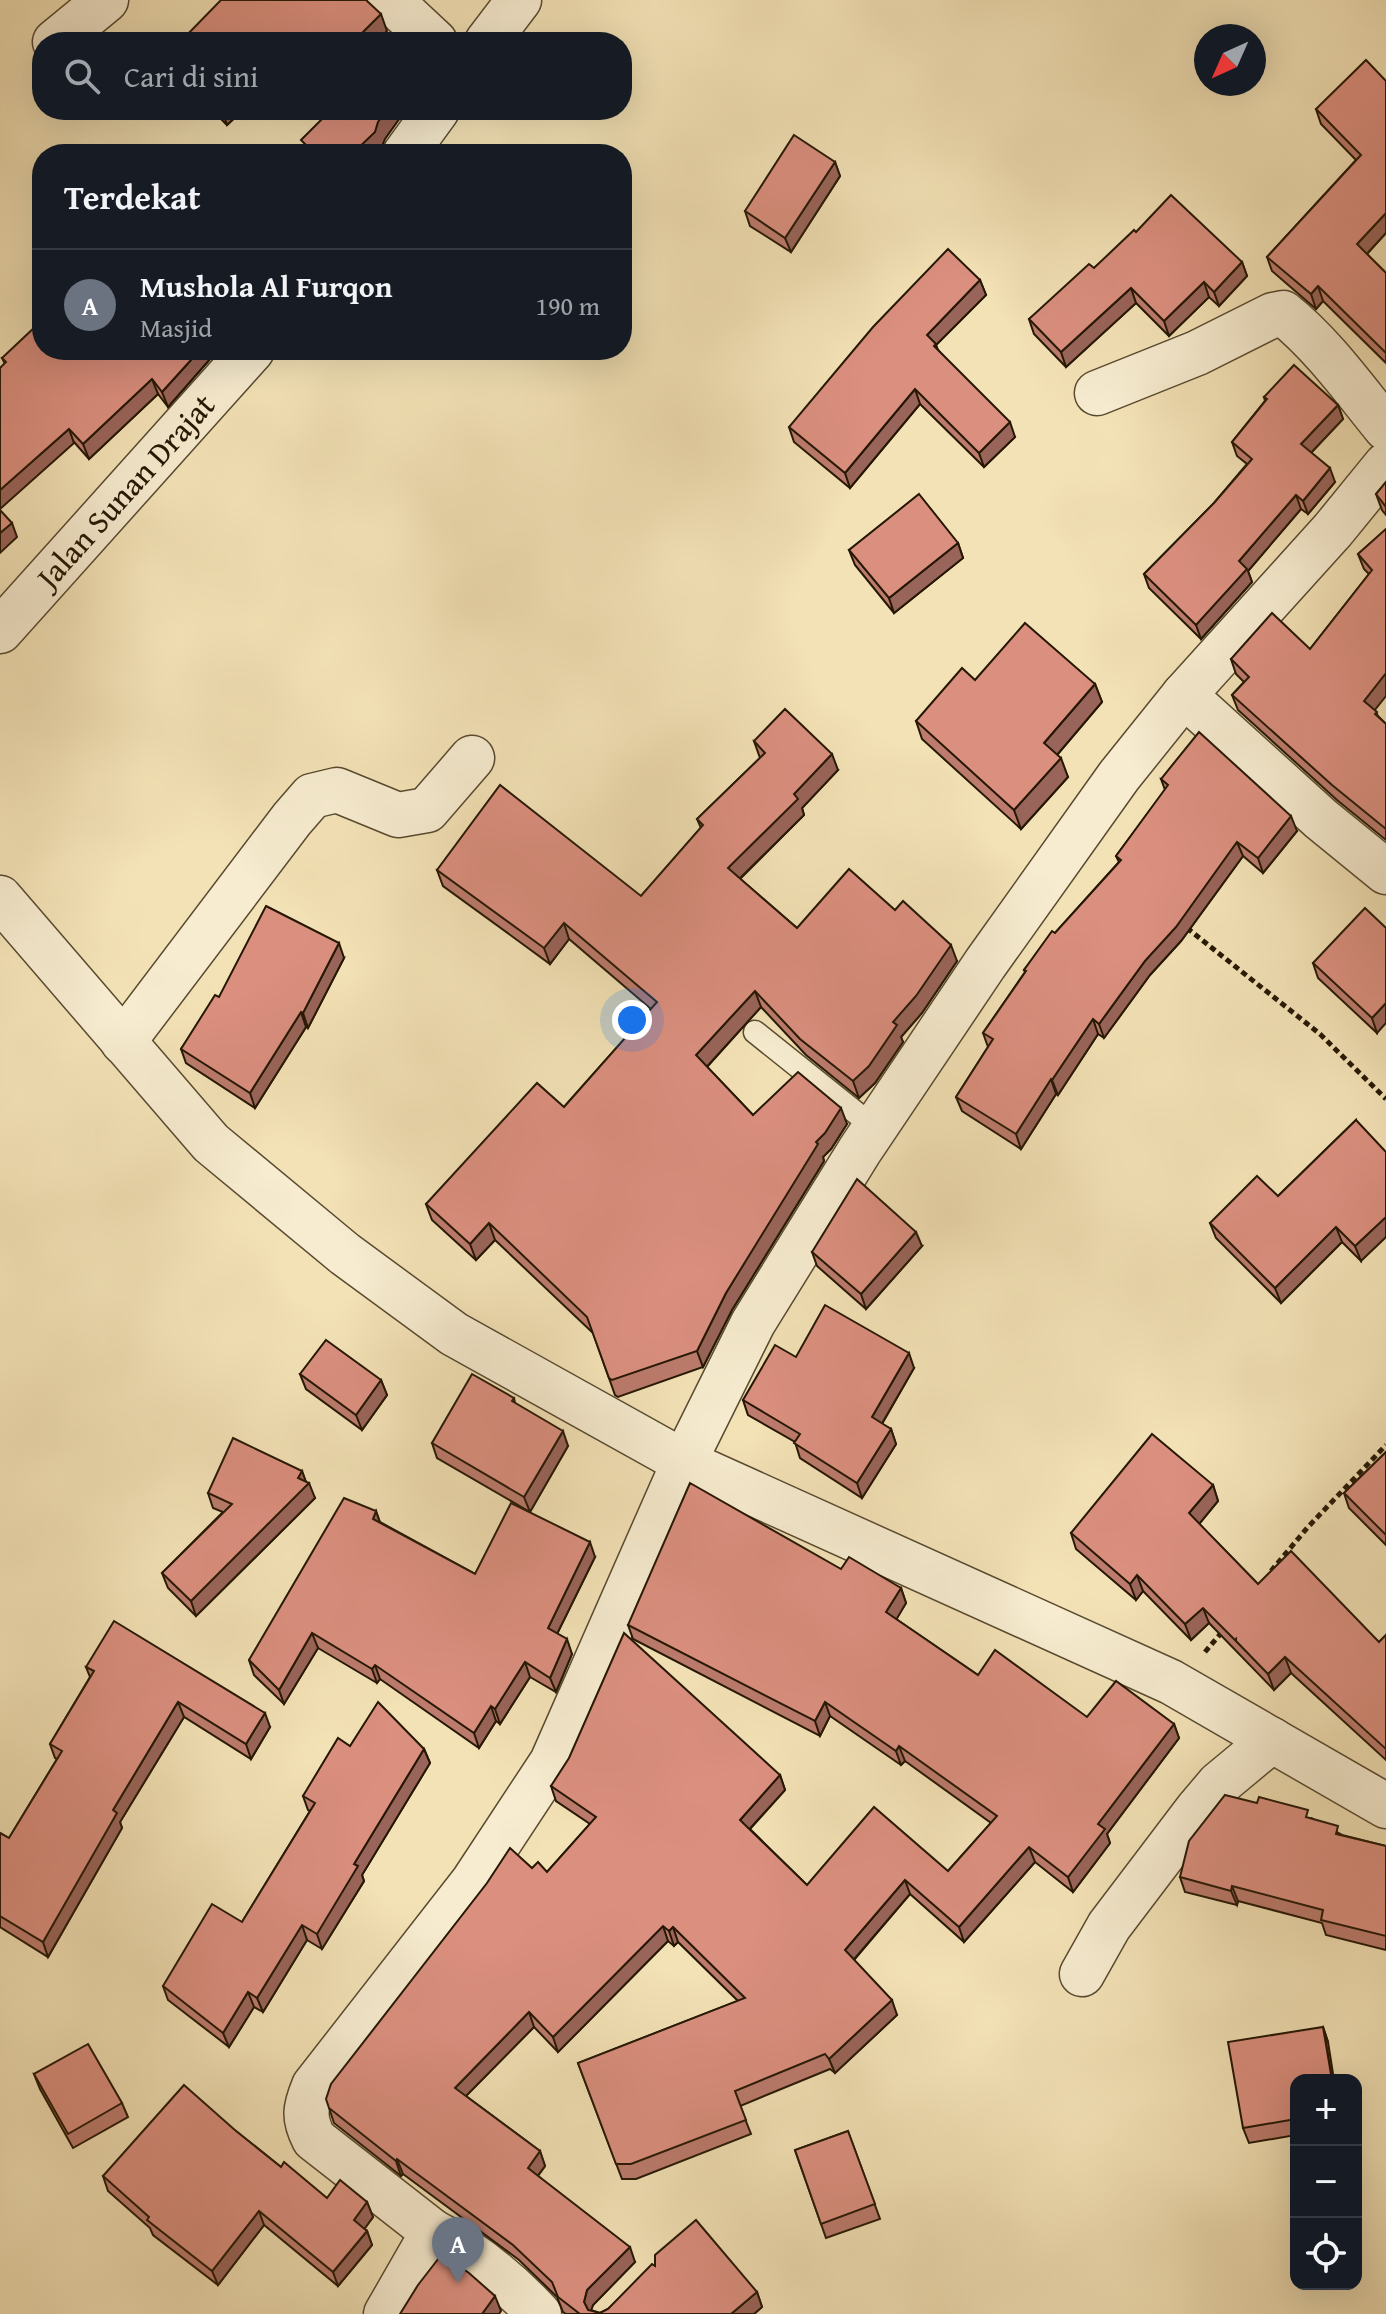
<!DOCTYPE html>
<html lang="id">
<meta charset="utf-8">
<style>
:root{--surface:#171b24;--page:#20242c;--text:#f1f3f6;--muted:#9ea1a6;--line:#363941;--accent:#1a73e8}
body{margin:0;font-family:"Gentium Book Plus",serif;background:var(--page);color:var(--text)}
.controls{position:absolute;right:24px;bottom:24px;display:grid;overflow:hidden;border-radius:16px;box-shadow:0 8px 32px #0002}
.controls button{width:72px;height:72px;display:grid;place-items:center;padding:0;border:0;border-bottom:2px solid var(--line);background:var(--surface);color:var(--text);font:40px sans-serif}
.compass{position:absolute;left:1194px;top:24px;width:72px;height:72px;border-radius:50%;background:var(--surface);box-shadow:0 8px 32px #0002;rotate:225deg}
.you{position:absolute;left:632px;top:1020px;width:28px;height:28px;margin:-20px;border:6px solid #fff;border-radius:50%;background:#1a73e8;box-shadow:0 0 0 12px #1a73e833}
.badge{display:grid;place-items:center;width:52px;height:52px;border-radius:50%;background:var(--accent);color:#fff;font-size:26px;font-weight:700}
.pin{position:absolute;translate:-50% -66px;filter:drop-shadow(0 2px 4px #0008)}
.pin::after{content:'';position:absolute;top:42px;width:28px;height:24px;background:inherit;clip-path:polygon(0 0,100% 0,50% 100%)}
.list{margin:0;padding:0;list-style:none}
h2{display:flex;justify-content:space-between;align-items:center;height:104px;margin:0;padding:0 32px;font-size:34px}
h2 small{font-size:26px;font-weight:400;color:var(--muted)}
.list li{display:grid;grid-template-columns:52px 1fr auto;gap:24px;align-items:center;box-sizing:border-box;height:112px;padding:0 32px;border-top:2px solid var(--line)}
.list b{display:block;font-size:30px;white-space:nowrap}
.list p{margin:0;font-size:26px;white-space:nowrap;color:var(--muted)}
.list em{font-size:26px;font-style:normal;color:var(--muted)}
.icon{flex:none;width:44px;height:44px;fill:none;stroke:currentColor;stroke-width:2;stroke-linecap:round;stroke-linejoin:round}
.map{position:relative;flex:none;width:1386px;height:2314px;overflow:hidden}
.search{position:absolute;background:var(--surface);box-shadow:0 8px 32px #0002;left:32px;top:32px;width:600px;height:88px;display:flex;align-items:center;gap:20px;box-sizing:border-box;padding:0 28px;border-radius:32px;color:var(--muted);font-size:30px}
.panel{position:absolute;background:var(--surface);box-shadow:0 8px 32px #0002;left:32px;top:144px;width:600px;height:216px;border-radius:32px}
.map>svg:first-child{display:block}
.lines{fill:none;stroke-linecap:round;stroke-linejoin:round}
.lane-casing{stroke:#584a30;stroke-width:25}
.street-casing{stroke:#584a30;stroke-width:47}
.path{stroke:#251704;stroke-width:5;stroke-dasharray:6 4;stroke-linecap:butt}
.lane{stroke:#f7ecd0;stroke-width:22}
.street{stroke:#f7ecd0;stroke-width:44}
.wall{fill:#bc7b6d;stroke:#251704;stroke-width:2}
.shaded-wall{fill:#996459;stroke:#251704;stroke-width:2}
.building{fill:#db8f7f;stroke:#251704;stroke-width:2}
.labels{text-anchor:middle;stroke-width:7;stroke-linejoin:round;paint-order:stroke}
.street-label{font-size:32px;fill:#251704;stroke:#f7ecd0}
</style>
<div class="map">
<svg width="1386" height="2314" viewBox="0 0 1386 2314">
<rect width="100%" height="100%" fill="#f3e2b6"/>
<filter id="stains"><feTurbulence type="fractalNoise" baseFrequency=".0025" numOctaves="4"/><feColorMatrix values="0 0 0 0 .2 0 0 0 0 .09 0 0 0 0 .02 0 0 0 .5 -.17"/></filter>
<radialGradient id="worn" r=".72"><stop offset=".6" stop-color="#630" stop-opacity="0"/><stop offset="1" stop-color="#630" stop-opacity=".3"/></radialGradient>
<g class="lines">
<g class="lane-casing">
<path id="lane" d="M755 1032 875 1128"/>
</g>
<g class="street-casing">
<g id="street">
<path d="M390 0 435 42"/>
<path d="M55 42 106 0"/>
<path d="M487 42 519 0"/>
<path d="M405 154 437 110"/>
<path d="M1097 393 1197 353 1273 315 1283 313C1323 345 1354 389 1386 428"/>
<path id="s1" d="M0 631 252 350"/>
<path d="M1184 695 1321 819 1386 872"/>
<path d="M0 898 211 1143 345 1254 454 1334 684 1462 1171 1682 1386 1806"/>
<path d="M123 1042 292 819 312 796 337 790 398 815 427 810 472 758"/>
<path d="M1082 1974 1109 1926 1197 1810 1219 1784 1272 1740"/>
<path d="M433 2232C473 2252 509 2282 539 2314"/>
<path d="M386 2314 433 2232 314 2139C303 2117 305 2108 314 2086L473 1882 552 1762 684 1462 753 1323 860 1150 985 964 1119 776 1184 695 1333 530 1386 465"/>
</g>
</g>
<g class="path">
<path d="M1187 928 1320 1034 1386 1099"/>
<path d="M1271 1571 1308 1527 1386 1445"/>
<path d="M1205 1652 1222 1632"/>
</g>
<use href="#lane" class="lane"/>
<use href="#street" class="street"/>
</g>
<g class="wall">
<path d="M1386 81V233L1367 254 1386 273V363L1323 301 1316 309 1272 271 1267 257 1356 160 1321 124 1316 109Z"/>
<path d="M212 110H243L227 125Z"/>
<path d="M835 162 840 176 791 252 750 226 745 211Z"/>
<path d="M1136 232 1242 262 1247 276 1219 306 1209 297 1169 336 1136 303 1066 367 1034 334 1029 319 1094 268Z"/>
<path d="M980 280 986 295 936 345 938 350 1015 437 984 467 920 404 850 488 794 442 789 427Z"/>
<path d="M218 350 168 407 158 394 89 459 5 364 2 358 67 359Z"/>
<path d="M1264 397 1338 405 1343 419 1311 453 1335 482 1308 514 1301 509 1248 571 1252 582 1201 639 1149 588 1144 574 1214 503 1247 464 1237 456 1232 442 1265 401Z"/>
<path d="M1386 482V515L1382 510 1376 494Z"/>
<path d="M1386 529 1375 710 1378 716 1386 724V840L1337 800 1238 710 1232 695 1244 682 1236 674 1231 659 1310 649 1369 574 1364 569 1358 554Z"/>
<path d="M958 543 963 558 894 613 855 565 849 550Z"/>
<path d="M975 680 1095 684 1102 702 1057 755 1068 777 1021 829 922 739 916 721Z"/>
<path d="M754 741 838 770 802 808 804 815 740 879 797 928 895 910 957 961 922 1013 901 1037 903 1042 875 1083 859 1098 806 1055 761 1007 707 1067 753 1115 847 1124 831 1149 823 1157 824 1161 732 1310 703 1367 618 1397 615 1395 593 1333 495 1240 476 1260 432 1220 426 1204 564 1107 651 1009 569 939 550 964 443 886 437 870 641 896 701 828 697 819 760 758Z"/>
<path d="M1161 779 1297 831 1263 873 1243 856 1181 941 1150 975 1104 1038 1098 1034 1058 1095 1056 1094 1021 1149 962 1111 956 1097 988 1047 983 1033 1025 972 1024 970 1055 933 1119 862 1116 856 1165 790Z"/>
<path d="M1386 928 1377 1033 1318 978 1313 963Z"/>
<path d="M344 958 308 1028 306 1027 255 1108 186 1063 181 1049 219 997Z"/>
<path d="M1356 1120 1361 1261 1342 1242 1281 1303 1216 1238 1210 1223 1278 1196Z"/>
<path d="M922 1246 866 1309 817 1266 812 1252Z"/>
<path d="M796 1357 914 1368 882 1424 891 1429 896 1444 862 1498 800 1458 795 1442 748 1415 743 1400Z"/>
<path d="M300 1374 381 1380 387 1395 362 1430 306 1389Z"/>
<path d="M514 1398 515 1403 568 1446 530 1512 437 1458 432 1443Z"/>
<path d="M1386 1452V1545L1349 1508 1344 1493Z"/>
<path d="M302 1471 306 1482 315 1498 196 1616 168 1588 162 1573 223 1512 213 1508 208 1493Z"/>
<path d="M1213 1485 1218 1501 1199 1524 1258 1584 1379 1642 1386 1635V1760L1291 1673 1274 1690 1209 1623 1191 1640 1143 1591 1136 1600 1076 1549 1071 1533Z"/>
<path d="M376 1511 380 1522 475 1574 595 1557 557 1634 572 1654 556 1692 530 1677 500 1724 496 1721 479 1748 380 1679 377 1683 318 1648 284 1704 254 1675 249 1660Z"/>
<path d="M841 1569 901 1588 906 1603 896 1619 978 1675 1087 1717 1174 1724 1179 1738 1107 1834 1110 1843 1073 1892 1035 1862 964 1942 910 1894 854 1960 897 2015 835 2073 830 2069 740 2106 751 2134 636 2179H622L578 2063 738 2001 678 1942 674 1946 668 1941 558 2052 534 2027 466 2096 540 2151 545 2166 538 2176 635 2262 593 2305 591 2310 600 2313 608 2309 655 2266 757 2292 762 2307 754 2314H566L563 2312 557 2297 519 2260 403 2174 401 2176 334 2123 329 2108 532 1868 547 1872 590 1824 556 1801 551 1786 780 1775 785 1790 750 1829 807 1885 948 1871 991 1823 905 1761 901 1765 830 1716 820 1736 633 1639 628 1625Z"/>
<path d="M86 1667 270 1727 251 1759 184 1717 120 1822 122 1828 48 1957 0 1927V1833L9 1838 57 1759 55 1758 50 1744 90 1677Z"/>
<path d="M350 1746 424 1749 430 1763 362 1875 364 1881 322 1949 307 1940 263 2012 254 2007 229 2047 168 2000 163 1986 242 1922 310 1811 308 1810 303 1796Z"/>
<path d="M1311 1818 1342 1835 1386 1846V1950L1326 1935 1322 1923 1238 1901 1237 1905 1185 1892 1180 1877Z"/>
<path d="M1323 2027 1328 2042 1296 2080V2135L1249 2143 1243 2128Z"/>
<path d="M34 2074 122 2103 128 2117 73 2148 40 2089Z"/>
<path d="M236 2131 281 2167 327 2198 367 2202 373 2217 364 2229 367 2231 372 2245 338 2286 264 2225 218 2285 153 2235 150 2228 108 2191 103 2176Z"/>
<path d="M848 2131 880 2219 826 2238 795 2150Z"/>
</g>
<g class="shaded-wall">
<path d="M381 14 387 31 377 42H353Z"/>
<path d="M222 110H243L227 125Z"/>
<path d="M387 110H400L402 115 385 139 381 149 376 154H352Z"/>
<path d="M835 162 840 176 791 252 785 238Z"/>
<path d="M1386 213V233L1362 259 1357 244Z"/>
<path d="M1242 262 1247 276 1219 306 1214 292Z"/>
<path d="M980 280 986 295 936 345 941 359 927 335Z"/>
<path d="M1204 282 1209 297 1169 336 1164 321Z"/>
<path d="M1318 286 1323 301 1316 309 1311 294Z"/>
<path d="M1131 288 1136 303 1066 367 1061 352Z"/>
<path d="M200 350H218L168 407 162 392Z"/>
<path d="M152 379 158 394 89 459 83 444Z"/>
<path d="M915 389 920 404 850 488 845 473Z"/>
<path d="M1338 405 1343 419 1306 458 1301 444Z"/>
<path d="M1010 422 1015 437 984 467 979 453Z"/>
<path d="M69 429 74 443 0 509V490Z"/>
<path d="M1330 468 1335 482 1308 514 1303 501Z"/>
<path d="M1296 495 1301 509 1248 571 1252 582 1201 639 1196 625 1239 561Z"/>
<path d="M12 523 17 537 0 553V533Z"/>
<path d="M958 543 963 558 894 613 889 598Z"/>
<path d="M1386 673V696L1370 716 1364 701Z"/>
<path d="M1095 684 1102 702 1051 762 1044 743Z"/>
<path d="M832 754 838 770 802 808 804 815 734 884 728 868 794 794Z"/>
<path d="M1061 758 1068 777 1021 829 1014 810Z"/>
<path d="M1291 816 1297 831 1263 873 1258 858Z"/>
<path d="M1237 842 1243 856 1181 941 1150 975 1104 1038 1099 1024 1145 961Z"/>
<path d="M564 923 569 939 550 964 544 948Z"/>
<path d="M339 943 344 958 308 1028 303 1013Z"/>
<path d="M951 945 957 961 922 1013 901 1037 903 1042 875 1083 859 1098 853 1081 893 1022Z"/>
<path d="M755 991 761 1007 702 1072 696 1055Z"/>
<path d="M1386 1003V1023L1377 1033 1372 1018Z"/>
<path d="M301 1012 306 1027 255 1108 250 1093Z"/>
<path d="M1093 1019 1098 1034 1058 1095 1052 1080Z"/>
<path d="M1051 1079 1056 1094 1021 1149 1016 1134Z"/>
<path d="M841 1108 847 1124 831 1149 823 1157 824 1161 732 1310 703 1367 697 1351 726 1293 816 1142Z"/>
<path d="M1386 1217V1237L1361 1261 1355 1246Z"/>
<path d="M489 1223 495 1240 476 1260 470 1244Z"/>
<path d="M1336 1227 1342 1242 1281 1303 1275 1288Z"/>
<path d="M916 1232 922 1246 866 1309 861 1294Z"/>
<path d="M909 1353 914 1368 877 1432 872 1417Z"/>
<path d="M381 1380 387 1395 362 1430 356 1415Z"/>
<path d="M891 1429 896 1444 862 1498 857 1483Z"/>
<path d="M563 1431 568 1446 530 1512 524 1497Z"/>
<path d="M302 1471 307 1485 309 1483 315 1498 196 1616 191 1601 298 1478Z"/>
<path d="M1213 1485 1218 1501 1195 1529 1189 1513Z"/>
<path d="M376 1511 381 1526 373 1519Z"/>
<path d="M590 1542 595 1557 553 1642 548 1628Z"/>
<path d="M1137 1575 1143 1591 1136 1600 1130 1584Z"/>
<path d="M901 1588 906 1603 892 1627 886 1612Z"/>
<path d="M1203 1608 1209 1623 1191 1640 1185 1624Z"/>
<path d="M312 1633 318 1648 284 1704 279 1690Z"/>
<path d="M567 1639 572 1654 556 1692 550 1678Z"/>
<path d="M1285 1657 1291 1673 1274 1690 1268 1674Z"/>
<path d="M525 1662 530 1677 500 1724 495 1709Z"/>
<path d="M375 1665 380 1679 377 1683 372 1669Z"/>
<path d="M178 1702 184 1717 120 1822 122 1828 48 1957 43 1942 113 1810Z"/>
<path d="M825 1702 830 1716 820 1736 815 1721Z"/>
<path d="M491 1706 496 1721 479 1748 474 1733Z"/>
<path d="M265 1713 270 1727 251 1759 246 1744Z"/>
<path d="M1174 1724 1179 1738 1107 1834 1110 1843 1073 1892 1068 1877 1098 1824Z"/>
<path d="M899 1746 905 1761 901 1765 896 1751Z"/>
<path d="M424 1749 430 1763 362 1875 364 1881 322 1949 317 1934 354 1864Z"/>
<path d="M780 1775 785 1790 745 1834 740 1820Z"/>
<path d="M1029 1847 1035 1862 964 1942 959 1927Z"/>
<path d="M905 1880 910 1894 850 1964 845 1950Z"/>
<path d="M1232 1886 1238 1901 1237 1905 1231 1891Z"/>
<path d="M302 1925 307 1940 263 2012 257 1998Z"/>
<path d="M663 1926 668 1941 558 2052 553 2037Z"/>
<path d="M673 1927 678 1942 674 1946 669 1931Z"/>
<path d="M248 1992 254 2007 229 2047 223 2033Z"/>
<path d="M892 2000 897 2015 835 2073 829 2059Z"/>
<path d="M529 2012 534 2027 460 2102 455 2088Z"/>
<path d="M1323 2027 1328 2042 1334 2080H1332Z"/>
<path d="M540 2151 545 2166 533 2182 528 2168Z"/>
<path d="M397 2159 403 2174 401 2176 396 2161Z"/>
<path d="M367 2202 373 2217 360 2235 354 2220Z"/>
<path d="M259 2211 264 2225 218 2285 212 2271Z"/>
<path d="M367 2231 372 2245 338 2286 333 2272Z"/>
<path d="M630 2247 635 2262 593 2305 590 2314 584 2302 587 2290Z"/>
<path d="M757 2292 762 2307 754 2314H731Z"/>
<path d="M495 2296 501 2311 499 2314H482Z"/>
</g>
<g class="building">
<path d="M221 0H366L381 14 353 42H180Z"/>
<path d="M1366 60 1386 81V213L1357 244 1386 273V353L1318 286 1311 294 1267 257 1361 155 1316 109Z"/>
<path d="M331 110H387L378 122 375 132 352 154H294L305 144 301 140Z"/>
<path d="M794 135 835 162 785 238 745 211Z"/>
<path d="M1171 195 1242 262 1214 292 1204 282 1164 321 1131 288 1061 352 1029 319 1089 264 1094 268 1134 230 1136 232Z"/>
<path d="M948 249 980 280 927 335 936 344 934 346 1010 422 979 453 915 389 845 473 789 427 873 327Z"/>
<path d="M36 326 42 333V350H58L67 359 79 350H200L162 392 152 379 83 444 69 429 0 490V368L6 362 2 358Z"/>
<path d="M1294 365 1338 405 1301 444 1330 468 1303 501 1296 495 1239 561 1247 569 1196 625 1144 574 1214 503 1252 459 1232 442 1267 399 1264 397Z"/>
<path d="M1386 482V507L1376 494Z"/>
<path d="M919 494 958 543 889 598 849 550Z"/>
<path d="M0 510 12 523 0 533Z"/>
<path d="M1386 529V673L1364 701 1377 712 1375 714 1386 724V829L1332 785 1232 695 1249 677 1231 659 1272 613 1310 649 1372 570 1358 554Z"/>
<path d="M1025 623 1095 684 1044 743 1061 758 1014 810 916 721 962 668 975 680Z"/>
<path d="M785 709 832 754 794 794 798 799 728 868 797 928 849 869 895 910 903 901 951 945 916 996 893 1022 897 1025 869 1066 853 1081 800 1039 755 991 696 1055 753 1115 798 1072 841 1108 825 1133 816 1142 818 1144 726 1293 697 1351 612 1380 609 1378 587 1317 489 1223 470 1244 426 1204 537 1083 564 1107 657 1002 564 923 544 948 437 870 500 785 641 896 703 825 697 819 765 753 754 741Z"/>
<path d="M1199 732 1291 816 1258 858 1237 842 1176 927 1145 961 1099 1024 1093 1019 1052 1080 1051 1079 1016 1134 956 1097 993 1039 983 1033 1026 971 1024 970 1052 931 1055 933 1121 860 1116 856 1168 785 1161 779Z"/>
<path d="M266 906 339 943 303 1013 301 1012 250 1093 181 1049 215 995 219 997Z"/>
<path d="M1365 908 1386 928V1003L1372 1018 1313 963Z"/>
<path d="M1356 1120 1386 1152V1217L1355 1246 1336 1227 1275 1288 1210 1223 1257 1176 1278 1196Z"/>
<path d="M857 1179 916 1232 861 1294 812 1252Z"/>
<path d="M825 1305 909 1353 872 1417 891 1429 857 1483 794 1443 800 1434 743 1400 775 1345 796 1357Z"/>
<path d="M326 1340 381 1380 356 1415 300 1374Z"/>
<path d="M472 1374 514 1398 512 1401 563 1431 524 1497 432 1443Z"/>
<path d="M1152 1434 1213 1485 1189 1513 1258 1584 1291 1551 1379 1642 1386 1635V1749L1285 1657 1268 1674 1236 1641V1639L1235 1640 1203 1608 1185 1624 1137 1575 1130 1584 1071 1533Z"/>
<path d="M233 1438 302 1471 298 1478 309 1483 191 1601 162 1573 232 1504 208 1493Z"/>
<path d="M1386 1452V1535L1344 1493Z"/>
<path d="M690 1483 841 1569 849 1557 901 1588 886 1612 978 1675 995 1650 1087 1717 1116 1681 1174 1724 1098 1824 1105 1829 1068 1877 1029 1847 959 1927 905 1880 845 1950 892 2000 829 2059 825 2054 735 2091 746 2120 631 2164H616L578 2063 745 1998 673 1927 669 1931 663 1926 553 2037 529 2012 455 2088 540 2151 528 2168 630 2247 587 2290 584 2302 588 2310 600 2313 608 2309 652 2264 655 2266V2255L696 2220 757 2292 731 2314H580L558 2297 552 2282 513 2245 397 2159 396 2161 329 2108 326 2099 331 2084 487 1883 510 1848 532 1868 538 1862 547 1872 596 1817 551 1786 569 1758 624 1633 780 1775 740 1820 807 1885 874 1807 948 1871 997 1816 899 1746 896 1751 825 1702 815 1721 628 1625Z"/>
<path d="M344 1498 376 1511 373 1519 475 1574 511 1503 590 1542 548 1628 567 1639 550 1678 525 1662 495 1709 491 1706 474 1733 375 1665 372 1669 312 1633 279 1690 249 1660Z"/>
<path d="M114 1621 265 1713 246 1744 178 1702 113 1810 117 1813 43 1942 0 1916V1833L9 1838 62 1751 50 1744 94 1671 86 1667Z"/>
<path d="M378 1702 424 1749 354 1864 358 1866 317 1934 302 1925 257 1998 248 1992 223 2033 163 1986 212 1904 242 1922 315 1803 303 1796 338 1738 350 1746Z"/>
<path d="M1225 1795 1257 1803 1259 1797 1308 1810 1306 1817 1338 1826 1336 1834 1386 1846V1936L1321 1920 1323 1910 1232 1886 1231 1891 1180 1877 1189 1841Z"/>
<path d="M1323 2027 1332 2080H1296V2119L1243 2128 1228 2042Z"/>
<path d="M88 2044 122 2103 68 2134 34 2074Z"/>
<path d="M184 2085 236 2131 281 2167 284 2162 327 2198 340 2180 367 2202 354 2220 367 2231 333 2272 259 2211 212 2271 147 2220 149 2217 103 2176Z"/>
<path d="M848 2131 875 2204 821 2224 795 2150Z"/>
<path d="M442 2254 469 2273 495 2296 482 2314H400L418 2285Z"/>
</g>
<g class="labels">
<g class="street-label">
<text dy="11" stroke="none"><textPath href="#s1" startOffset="188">Jalan Sunan Drajat</textPath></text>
</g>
</g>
<rect width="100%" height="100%" filter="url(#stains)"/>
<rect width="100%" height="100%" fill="url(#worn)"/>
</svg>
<div class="controls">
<button>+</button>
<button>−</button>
<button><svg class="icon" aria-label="locate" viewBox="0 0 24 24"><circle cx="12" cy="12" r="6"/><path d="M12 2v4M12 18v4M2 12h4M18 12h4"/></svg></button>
</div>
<svg class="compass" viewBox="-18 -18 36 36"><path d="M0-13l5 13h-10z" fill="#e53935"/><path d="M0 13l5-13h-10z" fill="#9ea1a6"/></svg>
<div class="you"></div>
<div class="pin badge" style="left:458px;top:2283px;background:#6b7280">A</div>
<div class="search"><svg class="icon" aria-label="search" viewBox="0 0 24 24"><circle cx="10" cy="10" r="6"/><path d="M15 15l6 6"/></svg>Cari di sini</div>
<section class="panel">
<h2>Terdekat<small></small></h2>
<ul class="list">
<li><span class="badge" style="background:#6b7280">A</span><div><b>Mushola Al Furqon</b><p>Masjid</p></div><em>190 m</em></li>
</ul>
</section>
</div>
